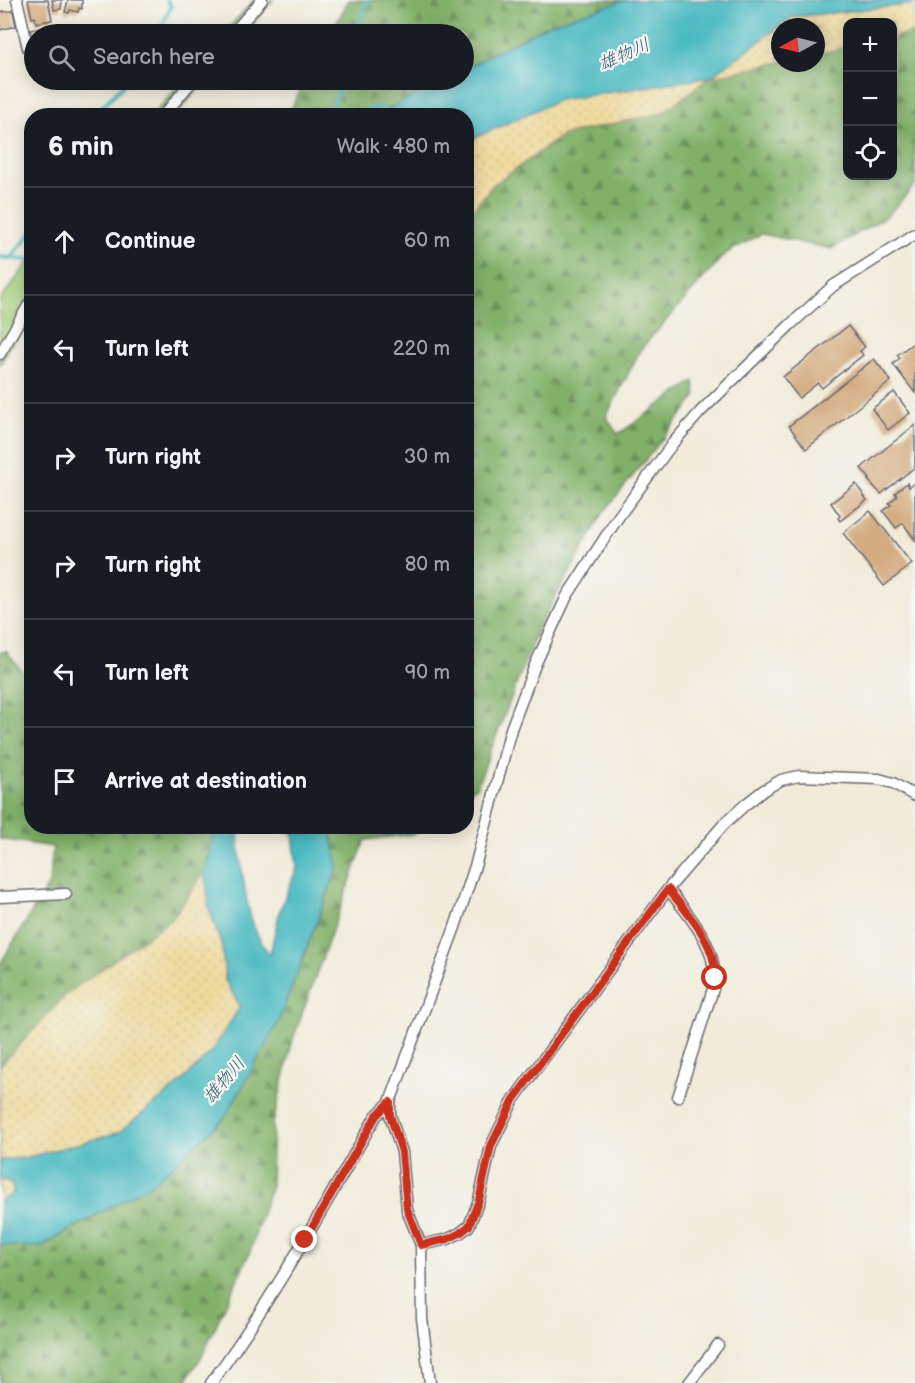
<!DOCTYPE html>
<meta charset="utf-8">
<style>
:root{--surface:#171b24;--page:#242831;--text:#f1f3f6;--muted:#9ea1a6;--line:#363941}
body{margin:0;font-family:"Balsamiq Sans","Klee One",sans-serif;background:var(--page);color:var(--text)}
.controls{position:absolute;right:18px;top:18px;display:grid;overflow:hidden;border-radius:12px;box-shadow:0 3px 15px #0003}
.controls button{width:54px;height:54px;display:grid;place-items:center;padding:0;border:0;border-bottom:2px solid var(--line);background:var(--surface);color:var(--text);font:30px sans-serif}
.compass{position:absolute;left:771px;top:18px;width:54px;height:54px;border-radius:50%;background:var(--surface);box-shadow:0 3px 15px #0003;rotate:263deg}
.stop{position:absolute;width:18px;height:18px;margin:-14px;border:4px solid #c8321e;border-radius:50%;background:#fff}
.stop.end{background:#c8321e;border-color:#fff;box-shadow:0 2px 6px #0008}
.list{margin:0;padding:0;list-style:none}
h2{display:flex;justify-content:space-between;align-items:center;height:78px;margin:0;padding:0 24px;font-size:26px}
h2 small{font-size:20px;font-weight:400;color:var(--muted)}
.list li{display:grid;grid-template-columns:39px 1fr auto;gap:18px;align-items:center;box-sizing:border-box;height:108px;padding:0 24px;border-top:2px solid var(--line)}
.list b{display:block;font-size:22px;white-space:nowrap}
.list em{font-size:20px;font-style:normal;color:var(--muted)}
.icon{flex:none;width:33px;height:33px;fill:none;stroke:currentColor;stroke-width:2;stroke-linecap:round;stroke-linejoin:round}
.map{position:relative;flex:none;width:915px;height:1383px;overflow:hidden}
.search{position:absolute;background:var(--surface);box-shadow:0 3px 15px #0003;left:24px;top:24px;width:450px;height:66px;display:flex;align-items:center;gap:15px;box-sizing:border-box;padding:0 21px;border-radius:33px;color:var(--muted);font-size:22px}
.panel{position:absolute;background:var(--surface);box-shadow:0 3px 15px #0003;left:24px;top:108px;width:450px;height:726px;border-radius:24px}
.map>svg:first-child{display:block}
.green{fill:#a2cc78;stroke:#62775a;stroke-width:1.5}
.forest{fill:url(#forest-firs);stroke:#526952;stroke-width:1.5}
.sand{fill:url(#sand-dots);stroke:#887e6c;stroke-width:1.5}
.water{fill:#4ab9c1;stroke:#366e7e;stroke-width:1.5}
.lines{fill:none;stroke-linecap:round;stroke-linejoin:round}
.stream{stroke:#4ab9c1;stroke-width:4}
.building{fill:#d4ac81}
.minor-casing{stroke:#6a6973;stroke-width:13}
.minor{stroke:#fff;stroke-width:10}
.route{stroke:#c8321e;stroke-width:8}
.labels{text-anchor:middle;stroke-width:4.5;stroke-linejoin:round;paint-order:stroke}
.water-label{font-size:18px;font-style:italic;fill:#325e71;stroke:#f6f6f2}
</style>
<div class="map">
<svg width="915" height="1383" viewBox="0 0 915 1383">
<defs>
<pattern id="forest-firs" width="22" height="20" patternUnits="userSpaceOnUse" patternTransform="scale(1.5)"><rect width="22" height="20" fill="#81b068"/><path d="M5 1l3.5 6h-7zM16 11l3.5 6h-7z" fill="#698f57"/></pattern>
<pattern id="sand-dots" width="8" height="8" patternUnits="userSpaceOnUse" patternTransform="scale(1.5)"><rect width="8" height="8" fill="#eeda9e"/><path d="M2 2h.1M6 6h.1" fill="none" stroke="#ccbb89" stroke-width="1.8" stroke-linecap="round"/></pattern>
</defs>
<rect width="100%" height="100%" fill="#f6f6f2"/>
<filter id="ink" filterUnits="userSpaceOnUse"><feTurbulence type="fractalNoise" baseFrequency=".0167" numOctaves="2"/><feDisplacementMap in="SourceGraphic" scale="12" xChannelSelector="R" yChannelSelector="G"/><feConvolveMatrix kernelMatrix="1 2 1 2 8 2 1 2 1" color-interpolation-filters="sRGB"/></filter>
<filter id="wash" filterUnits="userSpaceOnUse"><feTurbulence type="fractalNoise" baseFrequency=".008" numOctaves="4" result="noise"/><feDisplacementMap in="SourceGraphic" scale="24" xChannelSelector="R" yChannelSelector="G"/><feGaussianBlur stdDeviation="1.35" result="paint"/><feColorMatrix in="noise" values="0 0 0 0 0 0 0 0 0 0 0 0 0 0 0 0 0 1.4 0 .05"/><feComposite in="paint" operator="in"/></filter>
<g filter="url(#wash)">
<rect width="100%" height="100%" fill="#f1ecda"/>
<g class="green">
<path d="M254 0H273L244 34H223Z"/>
<path d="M184 80H206L175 115 152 116Z"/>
<path d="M31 259V315L0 364V300Z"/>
</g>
<g class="forest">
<path d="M349 0H627L464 69V34H330Z"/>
<path d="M915 32V185L887 216 831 249 761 234 725 254 641 349 606 417 618 434 694 381 696 397 604 512 539 626 477 786 467 794V217L492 186 563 135 662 113 710 77 780 62 816 63V54L847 47 848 176H892L893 37Z"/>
<path d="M306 80H444L377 115 287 116Z"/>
<path d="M6 651 31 683 32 826H213L214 834 206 870 172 919 68 993 0 1066V964L49 884 53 847 0 839V653Z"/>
<path d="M330 827H424L414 834 365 840 293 1039 273 1124 271 1186 250 1252 202 1356 185 1383H0V1245L41 1247 152 1183 278 1023 338 866Z"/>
</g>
<g class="sand">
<path d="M915 4V32L893 37 892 22H848L847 47 816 54V27H780V62L710 77 662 113 563 135 493 185 467 217V141L559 100 710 77 793 17Z"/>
<path d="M206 870 209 908 222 947 225 979 240 1007 212 1051 176 1087 118 1133 25 1158 0 1160V1066L68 993 172 919Z"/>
<path d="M0 1180 11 1182 14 1194 0 1201Z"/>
</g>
<g class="water">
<path d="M626 0H915V4L793 17 710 77 559 100 467 141 466 116 377 115 444 80H464V69L549 24Z"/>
<path d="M213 827H237C242 863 244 927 270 954L280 910 297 868 292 827H330L338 866 278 1023 224 1119 153 1183 40 1247 0 1245V1201L14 1193 11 1182 0 1180V1160L25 1158 118 1133 176 1087 212 1051 240 1007 225 979 222 947 209 908 205 876 214 834Z"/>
</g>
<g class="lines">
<g class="stream">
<path d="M158 34 171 6 167 0"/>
<path d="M355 34 368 0"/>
<path d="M100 116 98 111 128 80"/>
<path d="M331 116 341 80"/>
<path d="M362 116 368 109 381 107 392 116"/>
<path d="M0 257 32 260"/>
<path d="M11 258 32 232"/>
</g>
</g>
<g id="blocks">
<g class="building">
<path d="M28 0H48L52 20 36 23 35 17 32 18Z"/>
<path d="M52 0H62L61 9 54 10Z"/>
<path d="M68 0H82V9L79 8 78 12 70 10 69 13 65 12Z"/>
<path d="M4 11V12L13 11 16 26 0 30V12Z"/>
<path d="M47 27 48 34H34V41H32L30 30Z"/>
<path d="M848 326 865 347 860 351 863 355 822 388 818 383 799 398 783 377Z"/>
<path d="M915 342V393L893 364 900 358 897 355Z"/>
<path d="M874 359 891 381 806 449 789 426Z"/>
<path d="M894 392 910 413 888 430 872 409Z"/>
<path d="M915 425V467L881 494 868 480 870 479 861 468Z"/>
<path d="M915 482V540L903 523 896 528 883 511 891 505 889 503 897 496 895 493 907 483 909 487Z"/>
<path d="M856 484 867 500 840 521 838 518 840 516 831 503Z"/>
<path d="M870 511 912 564 884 586 843 533Z"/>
</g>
</g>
</g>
<g filter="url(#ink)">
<use href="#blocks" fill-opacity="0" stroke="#6a6973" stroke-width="1.5"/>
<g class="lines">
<g class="minor-casing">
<g id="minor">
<path d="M17 0 28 48"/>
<path d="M232 34 262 0"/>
<path d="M163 116 193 80"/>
<path d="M0 354 32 299"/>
<path d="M668 889C691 918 721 950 713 989L678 1097"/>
<path d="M0 897 66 894"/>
<path d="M421 1245 448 1239 460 1233 469 1226 479 1200 491 1146 514 1099 668 889 724 824 746 804 764 790 781 780 799 776 879 779 893 783 915 796"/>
<path d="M211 1383C273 1299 324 1207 376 1116L390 1102"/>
<path d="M430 1383 422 1318 421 1245 407 1210 402 1152 390 1115V1102L455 927 476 863 511 729 535 665 567 596 619 516 673 443 701 411 789 326 833 286 915 234"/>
<path d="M689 1383 718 1345"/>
</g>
</g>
<use href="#minor" class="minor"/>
</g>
</g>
<g class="lines" filter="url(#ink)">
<path class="route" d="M305 1240 376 1116 390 1102V1115L402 1152 407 1209 421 1245 448 1239 460 1233 469 1226 479 1200 491 1146 514 1099 668 889C688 914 717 944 715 978"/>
</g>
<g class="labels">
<g class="water-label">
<text transform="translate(624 54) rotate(-24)" y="6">雄物川</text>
<text transform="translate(224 1080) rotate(-50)" y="6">雄物川</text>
</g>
</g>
</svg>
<div class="controls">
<button>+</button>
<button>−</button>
<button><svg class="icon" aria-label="locate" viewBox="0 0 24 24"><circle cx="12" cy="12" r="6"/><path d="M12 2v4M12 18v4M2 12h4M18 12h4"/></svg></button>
</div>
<svg class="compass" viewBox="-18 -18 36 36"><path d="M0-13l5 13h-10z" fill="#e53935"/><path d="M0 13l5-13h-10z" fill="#9ea1a6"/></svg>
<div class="stop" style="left:715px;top:978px"></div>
<div class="stop end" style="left:305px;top:1240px"></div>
<div class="search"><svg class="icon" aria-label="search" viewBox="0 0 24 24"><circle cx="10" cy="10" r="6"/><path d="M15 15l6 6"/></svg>Search here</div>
<section class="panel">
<h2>6 min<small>Walk · 480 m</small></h2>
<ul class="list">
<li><svg class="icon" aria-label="ahead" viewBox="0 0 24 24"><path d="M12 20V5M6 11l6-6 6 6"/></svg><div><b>Continue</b></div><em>60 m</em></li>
<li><svg class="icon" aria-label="left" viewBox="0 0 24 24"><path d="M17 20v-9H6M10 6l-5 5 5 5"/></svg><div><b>Turn left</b></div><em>220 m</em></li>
<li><svg class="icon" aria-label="right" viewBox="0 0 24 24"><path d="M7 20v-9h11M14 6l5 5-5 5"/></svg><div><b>Turn right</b></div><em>30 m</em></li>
<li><svg class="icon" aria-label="right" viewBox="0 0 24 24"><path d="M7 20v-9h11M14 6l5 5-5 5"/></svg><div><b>Turn right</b></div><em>80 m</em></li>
<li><svg class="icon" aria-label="left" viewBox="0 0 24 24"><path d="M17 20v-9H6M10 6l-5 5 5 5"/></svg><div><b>Turn left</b></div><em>90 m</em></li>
<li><svg class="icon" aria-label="arrive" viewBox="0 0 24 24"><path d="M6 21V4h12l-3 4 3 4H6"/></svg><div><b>Arrive at destination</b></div></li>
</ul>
</section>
</div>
